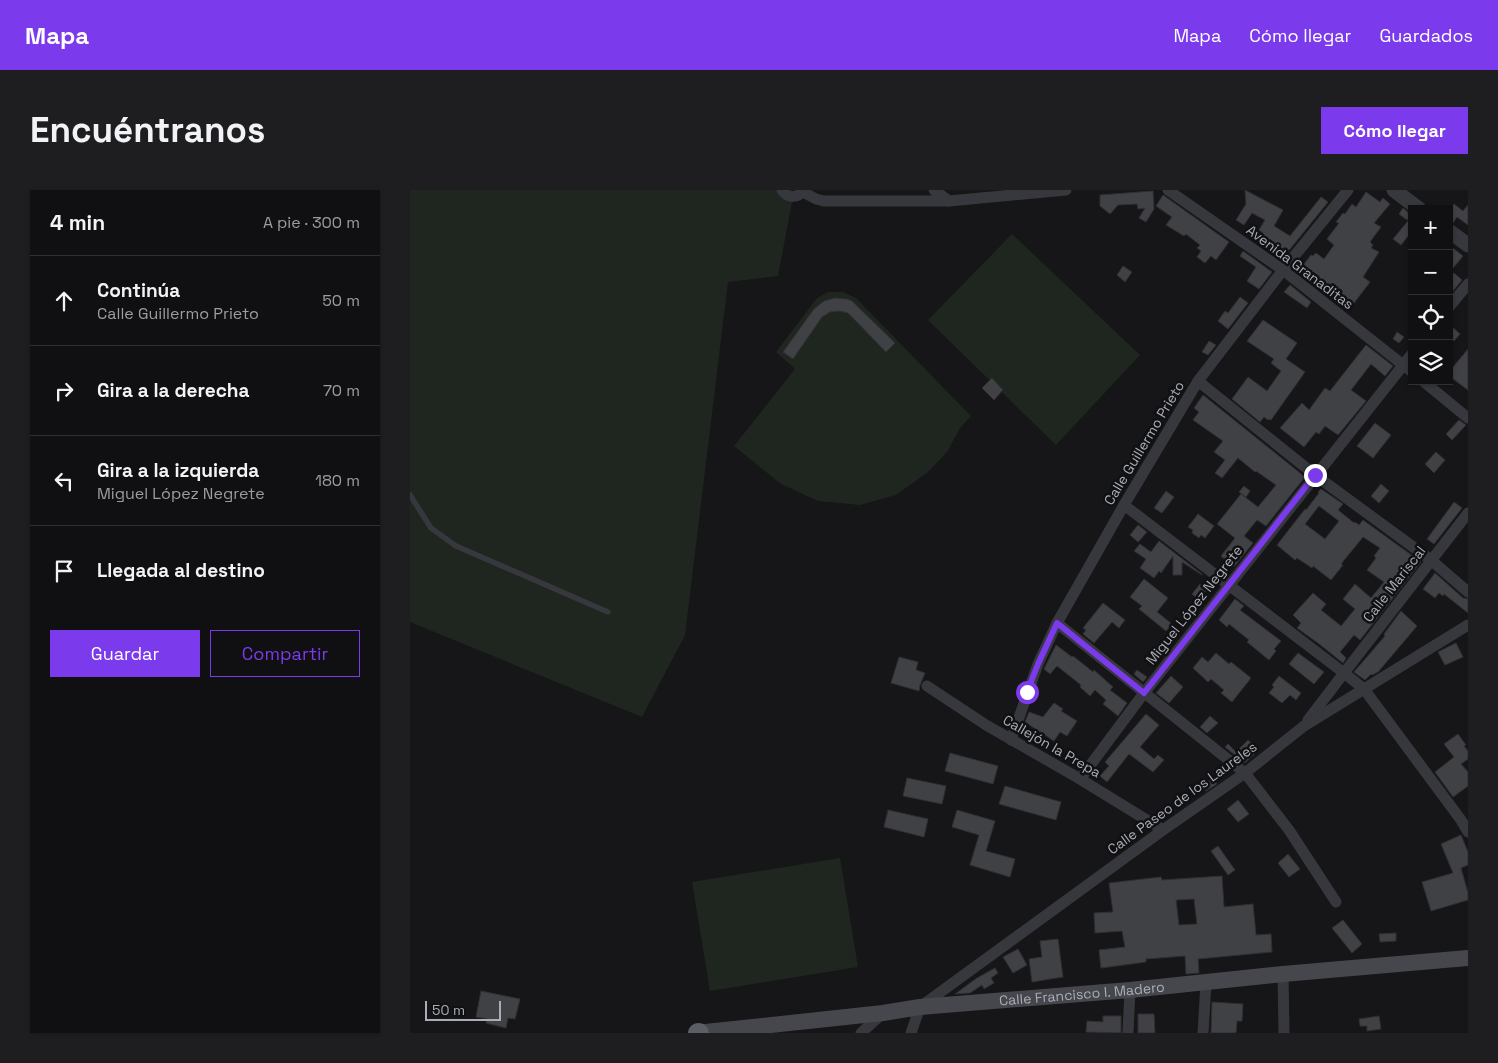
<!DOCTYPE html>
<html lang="es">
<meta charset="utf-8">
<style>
:root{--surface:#101012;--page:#1e1e20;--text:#f1f3f6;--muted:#9c9d9f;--line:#303032;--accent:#7c3aed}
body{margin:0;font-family:"Space Grotesk",sans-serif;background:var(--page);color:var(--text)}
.controls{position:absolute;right:15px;top:15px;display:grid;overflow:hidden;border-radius:0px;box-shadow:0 1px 4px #0004}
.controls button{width:45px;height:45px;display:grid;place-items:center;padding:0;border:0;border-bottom:1px solid var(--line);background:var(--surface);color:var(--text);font:25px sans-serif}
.scale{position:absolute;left:15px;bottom:12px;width:76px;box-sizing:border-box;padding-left:5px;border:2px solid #a8adb8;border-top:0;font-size:14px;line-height:18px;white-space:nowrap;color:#a8adb8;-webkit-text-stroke:4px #111113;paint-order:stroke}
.stop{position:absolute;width:15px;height:15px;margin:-11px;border:4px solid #7c3aed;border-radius:50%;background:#fff}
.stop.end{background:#7c3aed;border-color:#fff;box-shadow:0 1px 5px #0008}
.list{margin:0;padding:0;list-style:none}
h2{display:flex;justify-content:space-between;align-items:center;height:65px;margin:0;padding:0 20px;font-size:21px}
h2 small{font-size:16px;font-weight:400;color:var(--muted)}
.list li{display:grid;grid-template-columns:32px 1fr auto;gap:15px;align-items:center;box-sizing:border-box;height:90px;padding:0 20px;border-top:1px solid var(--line)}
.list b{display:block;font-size:19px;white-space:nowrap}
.list p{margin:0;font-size:16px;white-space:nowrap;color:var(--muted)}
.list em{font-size:16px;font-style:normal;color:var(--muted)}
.actions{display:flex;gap:10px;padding:15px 20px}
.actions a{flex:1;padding:11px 0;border:1px solid var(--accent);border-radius:0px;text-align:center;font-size:18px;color:var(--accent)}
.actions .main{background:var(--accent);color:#fff}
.icon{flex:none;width:28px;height:28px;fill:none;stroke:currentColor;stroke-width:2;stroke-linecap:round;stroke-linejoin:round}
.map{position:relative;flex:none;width:1058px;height:843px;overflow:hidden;border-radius:0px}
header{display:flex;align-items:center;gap:30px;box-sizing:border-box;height:70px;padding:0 25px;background:var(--accent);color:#fff}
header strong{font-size:24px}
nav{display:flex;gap:28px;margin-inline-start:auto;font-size:18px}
.intro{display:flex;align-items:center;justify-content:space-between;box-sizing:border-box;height:120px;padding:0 30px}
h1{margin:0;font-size:35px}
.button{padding:12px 22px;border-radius:0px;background:var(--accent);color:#fff;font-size:18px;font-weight:700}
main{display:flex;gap:30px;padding:0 30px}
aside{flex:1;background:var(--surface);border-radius:0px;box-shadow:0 1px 4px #0004}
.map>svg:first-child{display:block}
.green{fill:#1e261f}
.building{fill:#404145;stroke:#303034;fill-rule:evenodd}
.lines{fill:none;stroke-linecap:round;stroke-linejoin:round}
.service{stroke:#37383d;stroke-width:5.5}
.minor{stroke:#37383d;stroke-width:11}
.tertiary{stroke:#37383d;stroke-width:15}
.secondary{stroke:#45474d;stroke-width:16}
.trunk{stroke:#5b5e65;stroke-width:20}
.route{stroke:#7c3aed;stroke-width:6}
.labels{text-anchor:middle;stroke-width:5;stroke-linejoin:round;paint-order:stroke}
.street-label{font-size:14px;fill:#a8adb8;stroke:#111113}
</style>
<header>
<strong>Mapa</strong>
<nav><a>Mapa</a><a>Cómo llegar</a><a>Guardados</a></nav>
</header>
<div class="intro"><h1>Encuéntranos</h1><a class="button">Cómo llegar</a></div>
<main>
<aside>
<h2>4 min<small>A pie · 300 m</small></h2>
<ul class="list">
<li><svg class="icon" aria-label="ahead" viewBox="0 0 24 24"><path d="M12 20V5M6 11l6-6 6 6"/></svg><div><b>Continúa</b><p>Calle Guillermo Prieto</p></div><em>50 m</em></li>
<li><svg class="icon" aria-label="right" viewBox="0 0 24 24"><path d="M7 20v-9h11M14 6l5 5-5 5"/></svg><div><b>Gira a la derecha</b></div><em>70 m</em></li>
<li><svg class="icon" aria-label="left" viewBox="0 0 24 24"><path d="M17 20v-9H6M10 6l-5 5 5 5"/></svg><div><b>Gira a la izquierda</b><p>Miguel López Negrete</p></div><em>180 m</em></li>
<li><svg class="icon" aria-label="arrive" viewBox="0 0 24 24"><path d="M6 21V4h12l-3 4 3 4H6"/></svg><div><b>Llegada al destino</b></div></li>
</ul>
<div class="actions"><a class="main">Guardar</a><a>Compartir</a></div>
</aside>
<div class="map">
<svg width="1058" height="843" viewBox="0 0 1058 843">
<rect width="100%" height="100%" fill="#161618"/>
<g class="green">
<path d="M0 0H371L382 12 368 86 318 92 275 445 232 527 0 432Z"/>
<path d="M602 44 730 165 646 255 518 130Z"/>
<path d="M418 102H433L446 108 561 226 550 238 537 262 518 282 486 305 450 315 408 311 371 294 324 256 385 179 366 162 407 108Z"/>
<path d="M430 668 448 777 300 801 282 692Z"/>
</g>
<g class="building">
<path d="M835 0 873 20 864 36 880 46 911 7 918 12 876 64 871 61 872 59 851 45 853 43 849 40 855 30 842 23 834 35 826 30 836 14Z"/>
<path d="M743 1 744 19 736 32 729 28 735 18 728 19 727 14 708 15 700 24 690 16V5Z"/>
<path d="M956 2 970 12 973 8 980 14 964 33 971 37 960 52 963 55 961 58 969 62 953 87 960 92 941 117 909 90 905 96 888 82 901 65 903 66 906 63 914 69 924 55 917 49 929 33 926 32 933 23 935 24 942 14 946 17Z"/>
<path d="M753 5 819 52 806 70 801 66 795 73 787 67 791 61 787 58 790 55 776 44 774 46 756 35 762 27 746 16Z"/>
<path d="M1044 14 1053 21 1058 15V35L1047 27 1043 33 1039 32V20Z"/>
<path d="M993 18 1001 25 997 30 989 24Z"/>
<path d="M1002 26V41L991 55 983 49Z"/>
<path d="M1039 55 1053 66 1039 83Z"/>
<path d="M833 61 862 82 849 99 837 91 846 77 830 66Z"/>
<path d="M713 76 722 82 715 92 707 85Z"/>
<path d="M1044 83 1052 90 1043 101 1039 98V88Z"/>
<path d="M880 95 901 112 897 118 874 102Z"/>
<path d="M830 107 838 113 818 139 808 131 815 121 818 123Z"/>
<path d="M425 108 437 109 442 111 485 153 476 162 441 126 438 123 429 121 420 122 412 127 383 169 373 162 404 119 414 111Z"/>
<path d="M853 130 887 153 876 169 895 182 861 230 859 229 858 230 854 227 850 232 822 209 838 187 857 201 871 181 861 173 864 169 837 151Z"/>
<path d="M1039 134 1050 144 1044 151 1039 146Z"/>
<path d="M987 142 994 147 989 153 983 149Z"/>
<path d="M799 151 806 155 798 165 792 162Z"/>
<path d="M956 155 983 176 975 186 961 174 941 200 956 211 928 245 915 236 909 244 906 242 894 257 870 238 892 213 899 220 915 198 920 201Z"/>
<path d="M1058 159V200L1039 186V182Z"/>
<path d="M582 188 593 200 584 210 572 198Z"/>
<path d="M793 205 895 287 856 336 847 330 834 346 843 353 824 377 811 366 825 348 807 334 831 304 848 317 866 295 846 281 845 282 828 268 812 288 805 283 815 270 804 262 813 251 783 230 789 222 784 218Z"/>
<path d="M1049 230 1056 235 1042 250 1036 244Z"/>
<path d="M965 233 981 245 963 268 947 256Z"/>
<path d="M1026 262 1035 270 1024 283 1015 274Z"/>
<path d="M971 294 979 301 969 313 961 306Z"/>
<path d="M834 296 840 301 836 307 829 302Z"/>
<path d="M911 299 933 314 928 320 944 333 945 332 949 335 953 330 1011 372 950 450 944 445 930 462 936 468 933 473 908 453 887 438 891 433 883 425 903 403 916 414 911 420 931 436 945 419 933 409 945 394 961 408 974 392 957 380 966 368 964 366 970 358 953 347 931 374 933 375 921 390 903 376 902 378 887 368 885 370 867 355 895 319 896 320 909 303 908 302ZM909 316 929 331 915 349 895 334Z"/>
<path d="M756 301 764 307 752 323 744 318Z"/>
<path d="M1044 312 1052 318 1024 354 1017 349Z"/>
<path d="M788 324 804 336 795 348 791 345 789 348 782 343 783 340 778 337Z"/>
<path d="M728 335 737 342 728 352 720 345Z"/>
<path d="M749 351 792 384V385L772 372V385H763V366L751 383 749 381 744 388 730 378 736 369 724 361 730 354 741 362Z"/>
<path d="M1025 383 1053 408 1058 409V423L1034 404 1033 406 1029 403 1025 408 1013 399Z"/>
<path d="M734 389 758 408 747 422 762 434 756 441 729 419 732 416 720 407Z"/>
<path d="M790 394 797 400 794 403 798 406 793 413 782 404Z"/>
<path d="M825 409 834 416 830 420 871 451 864 459 866 461 859 470 837 452 839 450 819 434 817 437 809 430Z"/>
<path d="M693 413 715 430 709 438 702 432 684 453 673 444 676 440 673 438Z"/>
<path d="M991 421 1007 436 968 482 962 485 961 484 955 490 944 482 975 446 974 444Z"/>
<path d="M1046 453 1053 467 1035 475 1028 462Z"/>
<path d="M646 455 662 467 663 466 683 482 684 480 703 497 700 500 717 513 708 526 693 514 696 510 685 500 680 506 670 497 671 495 647 476 640 484 634 479Z"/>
<path d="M806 463 819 474 821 472 841 488 822 512 811 503 814 500 801 489 798 492 783 478 792 467 798 472Z"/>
<path d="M888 463 914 482 904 494 879 474Z"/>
<path d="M489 467 508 472 506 480 515 483 510 495 509 501 481 493Z"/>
<path d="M727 480 737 487 733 492 724 484Z"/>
<path d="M761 486 773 497 759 513 746 503Z"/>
<path d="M869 486 891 503 886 510 880 505 872 513 859 503 864 497 862 495Z"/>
<path d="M644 513 653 519 651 521 667 531 657 546 650 542 644 551 615 532 619 522 633 527Z"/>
<path d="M736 524 749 535 730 557 744 569 748 565 754 570 743 582 719 564 697 592 690 586 699 576 695 572Z"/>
<path d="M800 526 808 533 797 543 790 537Z"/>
<path d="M1048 544 1056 555 1054 556 1058 561V569L1051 574 1058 582V596L1043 607 1025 582 1044 567 1034 554Z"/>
<path d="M838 550 849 560 835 573 815 557 818 554 826 562Z"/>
<path d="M540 563 588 576 583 594 535 581Z"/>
<path d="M497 588 536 596 532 614 493 606Z"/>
<path d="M802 588 807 594 796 601 792 596Z"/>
<path d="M595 596 651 612 646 630 589 614Z"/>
<path d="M828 610 839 624 828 632 817 619Z"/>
<path d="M478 620 518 629 514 647 474 637Z"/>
<path d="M547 620 585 631 576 661 605 669 600 687 560 675 569 645 542 637Z"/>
<path d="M1051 645 1058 662V675L1051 678 1058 703V710L1021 721 1012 692 1043 683 1031 654Z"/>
<path d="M808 656 825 680 818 685 801 661Z"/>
<path d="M878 664 890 679 879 687 868 673Z"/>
<path d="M812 686 814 717 843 714 846 745 861 744 862 762 788 769 789 783 776 784 775 766 736 769V772L691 778 689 760 715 757 712 741 685 743 684 723 703 722 699 693 751 687 752 690ZM784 709 787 734 769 735 766 710Z"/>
<path d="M933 730 952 754 942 763 922 738Z"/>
<path d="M986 743V751L970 752 969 744Z"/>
<path d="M648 749 653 787 622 792 619 769 632 767 630 751Z"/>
<path d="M608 759 617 775 603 783 593 767Z"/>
<path d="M585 778 588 783 581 788 584 793 574 799 572 795 560 803 545 804 567 788Z"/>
<path d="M71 801 110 809 105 829 98 828 96 838 76 833 77 829 66 827Z"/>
<path d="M802 812 833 814 832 831H827L826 843H801Z"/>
<path d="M728 824H744L745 843H728Z"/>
<path d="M693 826H711V843L676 842 677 831 693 832Z"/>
<path d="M969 826 971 839 957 841V836H950L949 829Z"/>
</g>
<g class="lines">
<path class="service" d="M0 305 21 338 46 356 198 422"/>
<g class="minor">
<path d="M372 0C378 9 388 8 394 0"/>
<path d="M524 0 539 11"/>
<path d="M758 0 873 80 1002 182"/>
<path d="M393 2 406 9 414 11H539L656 0"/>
<path d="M1039 117 1058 94"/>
<path d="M788 191 905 285 1021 370 1058 402"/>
<path d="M1013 191 1058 228"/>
<path d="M714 315 934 483 954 499 1051 630 1058 642"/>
<path d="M647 433 835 583 879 640 926 712"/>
<path d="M517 496 576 535 670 589 753 640"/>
<path d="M898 530 934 483 1058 323"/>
<path d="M601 550 628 474 647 433 714 315 788 191 873 80 938 0"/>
<path d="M670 589 734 503 1002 164"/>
<path d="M873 784 874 843"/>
<path d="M451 843 473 823"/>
<path d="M501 843 510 817 753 640 835 583 894 536 1058 435"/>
<path d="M718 843 720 800"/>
<path d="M793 843 796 793"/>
</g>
<g class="tertiary">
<path d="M984 0 1009 19"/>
<path d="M1039 41 1058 55"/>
</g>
<path class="secondary" id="s1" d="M286 843 473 823 510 817 720 800 873 784 1058 768"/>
<path class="trunk" d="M288 843H289"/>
</g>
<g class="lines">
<path class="route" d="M617 502 628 474 647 433 734 503 905 285"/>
</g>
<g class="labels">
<g class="street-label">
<text transform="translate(890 77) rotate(37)" y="5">Avenida Granaditas</text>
<text transform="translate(734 253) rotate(-59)" y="5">Calle Guillermo Prieto</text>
<text transform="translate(984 394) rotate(-52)" y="5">Calle Mariscal</text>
<text transform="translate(784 415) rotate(-52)" y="5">Miguel López Negrete</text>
<text transform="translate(642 556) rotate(30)" y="5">Callejón la Prepa</text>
<text transform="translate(772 608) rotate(-36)" y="5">Calle Paseo de los Laureles</text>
<text dy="5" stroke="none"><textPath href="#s1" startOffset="388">Calle Francisco I. Madero</textPath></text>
</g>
</g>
</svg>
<div class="controls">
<button>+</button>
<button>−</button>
<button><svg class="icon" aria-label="locate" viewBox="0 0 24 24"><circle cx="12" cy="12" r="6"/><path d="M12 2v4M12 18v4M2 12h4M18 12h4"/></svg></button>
<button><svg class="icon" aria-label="layers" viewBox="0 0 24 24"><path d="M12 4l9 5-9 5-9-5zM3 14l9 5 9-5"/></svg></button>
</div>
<div class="scale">50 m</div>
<div class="stop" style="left:617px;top:502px"></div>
<div class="stop end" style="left:905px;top:285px"></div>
</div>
</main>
